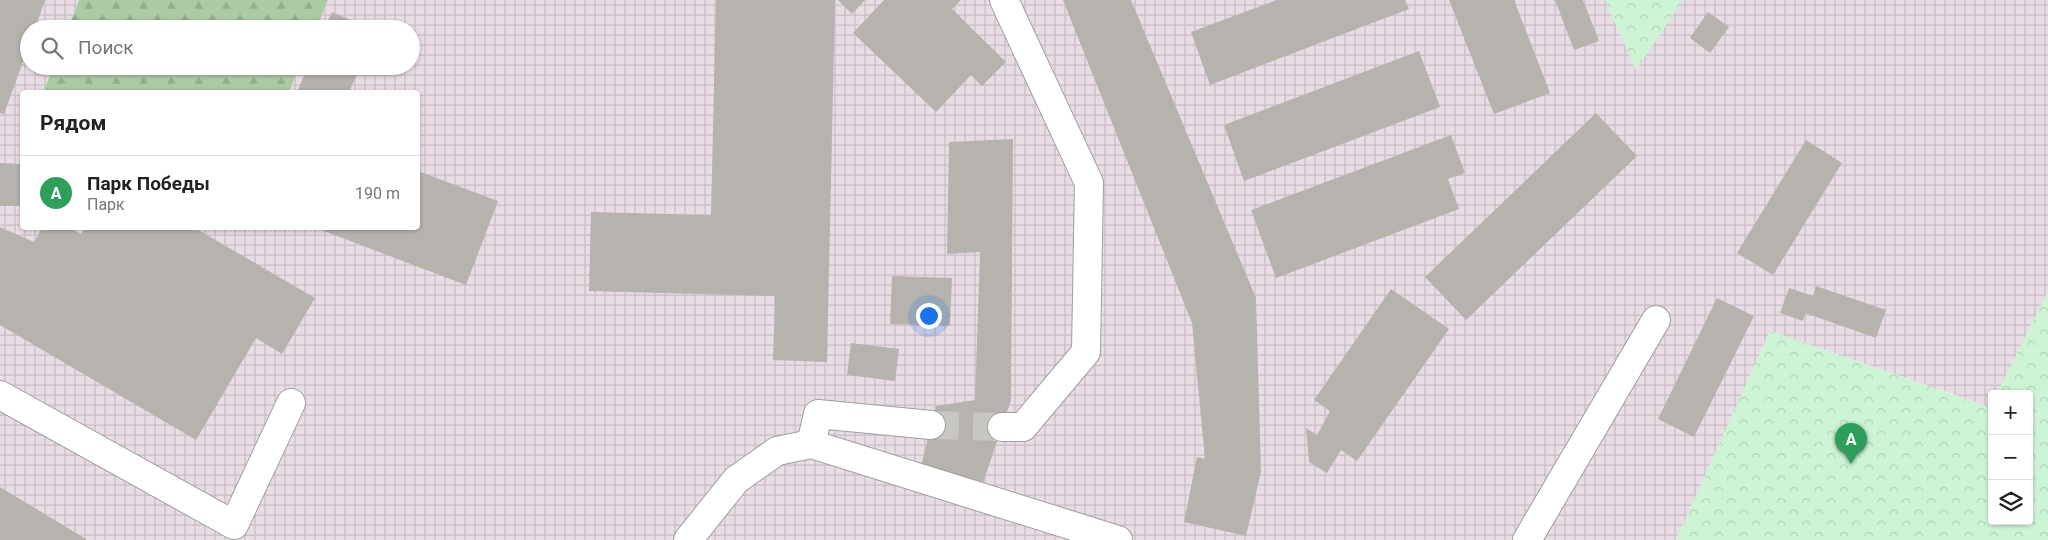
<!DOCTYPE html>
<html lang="ru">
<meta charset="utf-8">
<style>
:root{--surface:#fff;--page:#f6f6f6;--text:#222;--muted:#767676;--line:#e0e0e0;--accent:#0f766e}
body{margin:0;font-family:Roboto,sans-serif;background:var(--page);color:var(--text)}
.controls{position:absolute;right:15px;bottom:15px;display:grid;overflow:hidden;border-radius:5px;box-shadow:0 1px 4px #0004}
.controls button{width:45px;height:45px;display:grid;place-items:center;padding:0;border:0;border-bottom:1px solid var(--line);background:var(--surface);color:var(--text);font:25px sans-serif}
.you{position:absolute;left:928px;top:315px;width:18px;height:18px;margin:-12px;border:4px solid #fff;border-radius:50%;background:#1a73e8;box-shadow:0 0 0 8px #1a73e833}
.badge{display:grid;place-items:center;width:32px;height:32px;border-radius:50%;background:var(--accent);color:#fff;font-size:16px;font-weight:700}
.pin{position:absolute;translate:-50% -41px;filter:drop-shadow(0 1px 2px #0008)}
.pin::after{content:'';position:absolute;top:26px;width:18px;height:15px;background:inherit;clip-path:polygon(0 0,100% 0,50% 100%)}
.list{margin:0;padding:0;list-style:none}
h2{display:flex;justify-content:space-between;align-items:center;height:65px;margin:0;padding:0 20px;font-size:21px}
h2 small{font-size:16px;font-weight:400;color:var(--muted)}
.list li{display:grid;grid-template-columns:32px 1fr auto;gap:15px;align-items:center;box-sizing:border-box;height:75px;padding:0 20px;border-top:1px solid var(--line)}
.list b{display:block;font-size:19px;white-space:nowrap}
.list p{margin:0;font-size:16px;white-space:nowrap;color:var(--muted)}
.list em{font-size:16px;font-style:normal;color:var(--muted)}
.icon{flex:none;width:28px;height:28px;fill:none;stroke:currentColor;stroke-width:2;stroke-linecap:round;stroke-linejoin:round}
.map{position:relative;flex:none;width:2048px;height:540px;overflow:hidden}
.search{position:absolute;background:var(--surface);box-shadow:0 1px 4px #0004;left:20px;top:20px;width:400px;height:55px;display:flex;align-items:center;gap:12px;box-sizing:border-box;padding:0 18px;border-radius:28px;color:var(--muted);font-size:19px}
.panel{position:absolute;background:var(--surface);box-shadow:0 1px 4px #0004;left:20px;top:90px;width:400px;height:140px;border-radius:5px}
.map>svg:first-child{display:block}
.industrial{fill:url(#industrial-grid)}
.forest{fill:url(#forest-firs)}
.park{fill:url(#park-crowns)}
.building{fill:#b6b2ad}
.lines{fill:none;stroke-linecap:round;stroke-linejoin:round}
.minor-tunnel{stroke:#c8c6c2;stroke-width:28;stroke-dasharray:28 14;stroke-linecap:butt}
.minor-casing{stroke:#9f9f9f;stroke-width:30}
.minor{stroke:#fff;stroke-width:28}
</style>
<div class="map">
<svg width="2048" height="540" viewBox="0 0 2048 540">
<defs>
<pattern id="industrial-grid" width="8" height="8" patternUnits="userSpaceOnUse" patternTransform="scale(1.25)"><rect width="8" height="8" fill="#e9dde5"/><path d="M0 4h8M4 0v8" fill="none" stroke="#c8bdc4"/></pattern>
<pattern id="forest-firs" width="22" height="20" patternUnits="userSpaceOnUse" patternTransform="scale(1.25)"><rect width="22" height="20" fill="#abcba4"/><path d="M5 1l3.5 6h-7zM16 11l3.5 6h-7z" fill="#93ae8d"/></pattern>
<pattern id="park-crowns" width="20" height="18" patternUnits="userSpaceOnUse" patternTransform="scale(1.25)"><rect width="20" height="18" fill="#cef4d6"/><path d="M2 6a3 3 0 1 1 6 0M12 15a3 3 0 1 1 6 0" fill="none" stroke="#b1d1b7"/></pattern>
</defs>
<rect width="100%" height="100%" fill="#f1efea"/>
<path class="industrial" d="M0 0H79L68 29H29V66H54L43 92H22V228H418V92H289L300 66H411V29H316L328 0H1605L1636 69 1683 0H2048V291L1997 394H1992L1990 407 1770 331 1676 540H0Z"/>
<g class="forest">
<path d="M79 0H328L316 29H68Z"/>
<path d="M54 66H300L289 92H43Z"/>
</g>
<g class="park">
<path d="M1605 0H1683L1636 70Z"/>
<path d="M2048 291V540H1676L1770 331 1989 407 1992 403V521H2029V394H1997Z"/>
</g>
<g class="building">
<path d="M0 0H45L35 29H29V45L4 114 0 113Z"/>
<path d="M716 0H835L827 362 773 360 775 296 589 291 591 212 711 215Z"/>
<path d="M838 0H865L852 14Z"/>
<path d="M884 0H961L952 9 1006 62 982 86 971 75 936 112 853 33Z"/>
<path d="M1063 0H1131L1256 298 1261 472 1246 536 1184 522 1197 457 1205 459 1192 323Z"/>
<path d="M1277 0H1405L1409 9 1210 85 1191 32Z"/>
<path d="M1449 0H1514L1550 93 1494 114Z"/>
<path d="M1555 0H1583L1599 41 1574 50Z"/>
<path d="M332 12 371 29H324Z"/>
<path d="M1708 12 1729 27 1710 53 1690 38Z"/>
<path d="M1419 51 1440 107 1244 181 1224 125Z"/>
<path d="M308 66H361L349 92H297Z"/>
<path d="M1596 113 1637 156 1466 320 1425 277Z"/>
<path d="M1451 135 1465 173 1448 179 1459 209 1276 278 1251 210Z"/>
<path d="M1013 139 1011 400 983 483 921 466 936 406 975 400 980 252 947 254 949 142Z"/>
<path d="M1806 140 1842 163 1773 275 1737 253Z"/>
<path d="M0 163 22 164V206H0Z"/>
<path d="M418 171 498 201 466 285 316 228H418Z"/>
<path d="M0 227 34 242 42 228H71L81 234 85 228H195L315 298 282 354 256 338 196 440 0 325Z"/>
<path d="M892 276 952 278 950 326 890 324Z"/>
<path d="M1816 286 1886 310 1876 338 1805 313 1803 321 1780 313 1789 288 1813 296Z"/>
<path d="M1391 289 1449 329 1357 461 1341 450 1327 473 1309 462 1306 428 1317 435 1330 411 1314 400Z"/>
<path d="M1717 298 1754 316 1694 437 1658 419Z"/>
<path d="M851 343 899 349 895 381 847 375Z"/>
<path d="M0 487 86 539V540H0Z"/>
</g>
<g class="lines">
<path class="minor-tunnel" d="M931 425 1002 427"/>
<g class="minor-casing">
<g id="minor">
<path d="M0 395 234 525 291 403"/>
<path d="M1002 427H1023L1086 352 1089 183 1004 0"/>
<path d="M811 444 818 414 931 425"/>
<path d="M688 540 736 480 777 451 811 444 1118 540"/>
<path d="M1527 540 1656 320"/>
</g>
</g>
<use href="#minor" class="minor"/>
</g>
</svg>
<div class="controls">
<button>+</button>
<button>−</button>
<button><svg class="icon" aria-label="layers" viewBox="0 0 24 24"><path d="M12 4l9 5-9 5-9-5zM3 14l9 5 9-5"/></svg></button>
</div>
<div class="you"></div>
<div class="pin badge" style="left:1851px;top:464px;background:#2e9e5b">A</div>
<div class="search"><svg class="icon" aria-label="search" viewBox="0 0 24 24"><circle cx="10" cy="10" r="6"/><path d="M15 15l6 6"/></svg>Поиск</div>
<section class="panel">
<h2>Рядом<small></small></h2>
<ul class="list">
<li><span class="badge" style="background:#2e9e5b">A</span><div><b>Парк Победы</b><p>Парк</p></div><em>190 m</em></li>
</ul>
</section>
</div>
